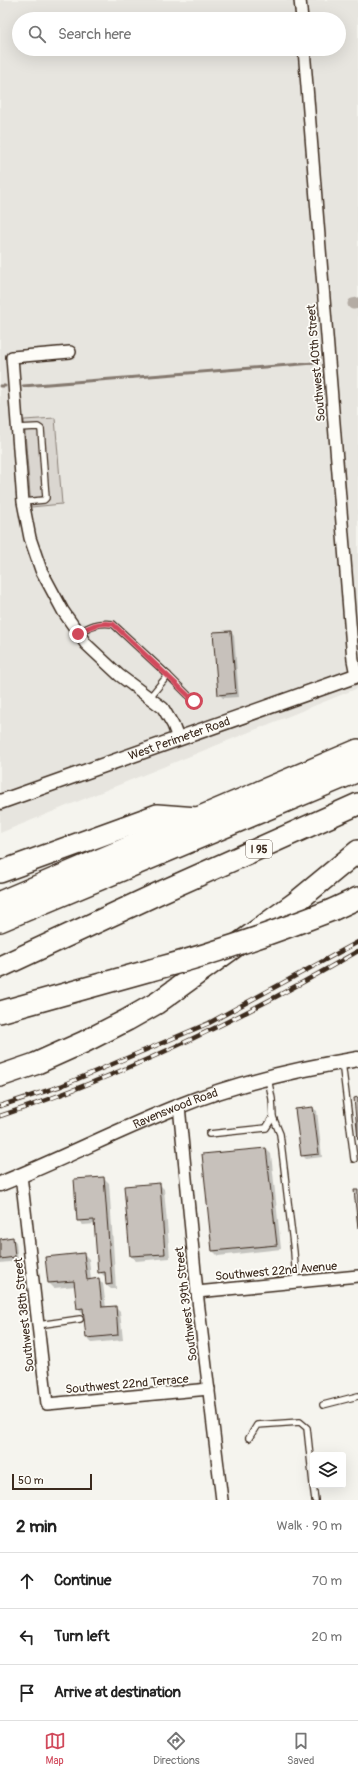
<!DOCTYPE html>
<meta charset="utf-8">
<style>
:root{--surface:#fff;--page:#f2f2f2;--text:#222;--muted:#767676;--line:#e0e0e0;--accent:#d1495b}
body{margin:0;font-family:Pangolin,sans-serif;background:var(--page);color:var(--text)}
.controls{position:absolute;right:12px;bottom:12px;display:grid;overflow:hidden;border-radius:4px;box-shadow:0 4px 16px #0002}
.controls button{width:36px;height:36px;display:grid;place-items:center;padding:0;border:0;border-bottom:1px solid var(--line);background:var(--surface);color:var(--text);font:20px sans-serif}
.scale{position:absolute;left:12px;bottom:10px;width:80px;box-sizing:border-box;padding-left:4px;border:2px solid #3b2a1e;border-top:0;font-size:11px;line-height:14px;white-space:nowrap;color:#3b2a1e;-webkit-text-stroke:3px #fdfcf7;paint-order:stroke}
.stop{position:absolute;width:12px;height:12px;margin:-9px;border:3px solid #d1495b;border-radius:50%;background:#fff}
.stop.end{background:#d1495b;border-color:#fff;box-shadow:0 1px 4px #0008}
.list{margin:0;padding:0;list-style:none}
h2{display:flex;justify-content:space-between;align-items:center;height:52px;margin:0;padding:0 16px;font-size:17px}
h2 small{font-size:13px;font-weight:400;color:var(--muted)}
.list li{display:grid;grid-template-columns:26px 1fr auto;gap:12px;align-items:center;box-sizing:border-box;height:56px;padding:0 16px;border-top:1px solid var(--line)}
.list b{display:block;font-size:15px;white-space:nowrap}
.list em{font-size:13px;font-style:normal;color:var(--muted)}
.icon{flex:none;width:22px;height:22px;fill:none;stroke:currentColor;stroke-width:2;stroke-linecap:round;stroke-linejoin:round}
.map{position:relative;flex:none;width:358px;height:1500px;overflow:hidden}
.search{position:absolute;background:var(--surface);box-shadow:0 4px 16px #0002;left:12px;right:12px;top:12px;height:44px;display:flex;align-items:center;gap:10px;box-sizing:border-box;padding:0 14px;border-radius:22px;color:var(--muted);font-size:15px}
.sheet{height:220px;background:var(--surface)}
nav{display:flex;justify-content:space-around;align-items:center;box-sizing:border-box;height:56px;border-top:1px solid var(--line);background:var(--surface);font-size:11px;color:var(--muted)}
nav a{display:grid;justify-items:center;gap:2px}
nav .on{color:var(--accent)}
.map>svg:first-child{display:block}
.built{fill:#e7e5df;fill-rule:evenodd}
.green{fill:#dad6d0;stroke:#8a8077}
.shadow{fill:#0003}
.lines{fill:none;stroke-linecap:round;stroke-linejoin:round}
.stream{stroke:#84786e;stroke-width:3}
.canal{stroke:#b4aca4;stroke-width:11}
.building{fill:#c7c1bb;stroke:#3b2a1e}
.service-casing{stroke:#3b2a1e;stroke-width:8}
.minor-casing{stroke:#3b2a1e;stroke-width:14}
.tertiary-casing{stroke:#3b2a1e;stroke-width:17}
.motorway-casing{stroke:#3b2a1e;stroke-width:24}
.service{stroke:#fdfcf7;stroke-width:5.5}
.minor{stroke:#fdfcf7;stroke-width:11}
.tertiary{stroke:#fdfcf7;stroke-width:14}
.motorway{stroke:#fdfcf7;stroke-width:21}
.rail-casing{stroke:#3b2a1e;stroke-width:4.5}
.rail{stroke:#fdfcf7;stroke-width:3;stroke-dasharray:9;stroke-linecap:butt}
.motorway-bridge-casing{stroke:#3b2a1e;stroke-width:24;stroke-linecap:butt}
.motorway-bridge{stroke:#fdfcf7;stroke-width:21}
.route{stroke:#d1495b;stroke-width:5}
.labels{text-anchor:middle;stroke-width:3.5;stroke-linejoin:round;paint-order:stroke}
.shield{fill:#fdfcf7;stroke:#75695f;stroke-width:1}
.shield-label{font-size:11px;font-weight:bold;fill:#3b2a1e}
.street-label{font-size:12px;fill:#3b2a1e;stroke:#fdfcf7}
</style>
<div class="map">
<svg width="358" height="1500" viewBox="0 0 358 1500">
<rect width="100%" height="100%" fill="#f5f4ee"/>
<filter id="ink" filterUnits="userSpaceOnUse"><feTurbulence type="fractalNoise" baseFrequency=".025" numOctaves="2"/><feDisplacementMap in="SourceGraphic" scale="8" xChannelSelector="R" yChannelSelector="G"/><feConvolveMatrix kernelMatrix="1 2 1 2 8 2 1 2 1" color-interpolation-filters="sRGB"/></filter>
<g filter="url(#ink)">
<path class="built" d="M0 0H358V688L0 833ZM19 19H339V49H19Z"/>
<path class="green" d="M55 418 62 504 31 507 24 420Z"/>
<g class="shadow">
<path d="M231 632 234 636 239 697 223 698 219 694Z"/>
<path d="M313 1108 317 1111 322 1157 306 1159 302 1155Z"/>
<path d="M266 1149 271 1154 281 1249 218 1256 213 1251Z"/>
<path d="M104 1178 109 1183 116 1289H111L106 1285V1277L99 1272 96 1224 83 1225 78 1220Z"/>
<path d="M159 1184 164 1189 170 1258 136 1261 131 1256Z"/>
<path d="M12 1238 16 1242 18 1261 0 1263V1240Z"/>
<path d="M84 1254 89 1259 91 1280 99 1279 103 1284 106 1308 115 1307 120 1312 123 1340 92 1343 87 1338 85 1313 83 1314 78 1309 76 1286 54 1288 49 1283 46 1258Z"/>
</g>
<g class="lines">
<g class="stream">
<path d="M0 386H5"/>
<path d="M23 386 314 363"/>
</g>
<path class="canal" d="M353 304 358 303"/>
</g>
<g class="building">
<path d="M231 631 236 693 218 695 213 632Z"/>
<path d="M358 1097V1140L354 1098Z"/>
<path d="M313 1107 319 1154 301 1156 295 1109Z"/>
<path d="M266 1148 277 1245 212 1251 202 1154Z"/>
<path d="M104 1177 112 1284 106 1285 105 1272 98 1273 94 1220 77 1221 74 1179Z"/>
<path d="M160 1183 165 1254 130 1256 124 1186Z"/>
<path d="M354 1190H358V1228Z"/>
<path d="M13 1237 15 1257 0 1259V1239Z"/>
<path d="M84 1253 87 1280 99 1278 102 1307 116 1306 118 1335 86 1338 83 1308 77 1309 74 1281 48 1283 45 1257Z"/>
</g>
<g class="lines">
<g class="service-casing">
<g id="service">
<path d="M17 428 38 427 41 429 46 498 44 500 23 502"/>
<path d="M78 633C90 626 98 622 113 624L168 675 150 697"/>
<path d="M168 675 194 701"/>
<path d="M342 1062 354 1159"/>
<path d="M273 1117 280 1134 294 1252 296 1282"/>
<path d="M209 1134 266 1128 273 1117 272 1099 268 1078"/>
<path d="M38 1325 80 1319"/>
<path d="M323 1405 358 1396"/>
<path d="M249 1438 257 1425 300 1422 307 1428 313 1484"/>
<path d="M313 1485 315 1500"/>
</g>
</g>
<g class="minor-casing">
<g id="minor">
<path d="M300 0 302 19"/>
<path d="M304 49 353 660 356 675"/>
<path d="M70 352 12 357 23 502 30 538 41 570 63 611 86 644 119 675 163 708 173 725 178 738"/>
<path d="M179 1106 197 1292 222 1500"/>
<path d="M21 1175 47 1404 209 1389"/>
<path d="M197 1292 358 1276"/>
</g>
</g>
<g class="tertiary-casing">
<g id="tertiary">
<path id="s1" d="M0 802 358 675"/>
<path id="s2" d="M0 1184C60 1160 118 1130 179 1106 236 1083 297 1069 358 1059"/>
</g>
</g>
<g class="motorway-casing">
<g id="motorway">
<path d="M0 872 157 815 197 818"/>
<path d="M0 902 358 750"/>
<path d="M332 910 358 898"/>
<path d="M0 921 358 771"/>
<path d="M0 967 159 893 358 804"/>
<path d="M0 1012 151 970"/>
<path d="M0 1076 35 1064 84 1042 127 1020 157 1003 295 903 358 851"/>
</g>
</g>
<use href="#service" class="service"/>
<use href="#minor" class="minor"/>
<use href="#tertiary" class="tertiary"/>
<use href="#motorway" class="motorway"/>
<g class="rail-casing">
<g id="rail">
<path d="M0 1106 61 1086 209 1023 358 942"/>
<path d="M0 1116C125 1075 245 1017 358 951"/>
</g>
</g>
<use href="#rail" class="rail"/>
<g class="motorway-bridge-casing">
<path id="motorway-bridge" d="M151 970C213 954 273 933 332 910"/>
</g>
<use href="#motorway-bridge" class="motorway-bridge"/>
</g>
</g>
<g class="lines" filter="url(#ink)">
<path class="route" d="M78 634C90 626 98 622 113 624L194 701"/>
</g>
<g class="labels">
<rect class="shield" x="246" y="840" width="26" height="18" rx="3"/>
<g class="shield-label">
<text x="259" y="853">I 95</text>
</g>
<g class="street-label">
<text transform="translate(316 363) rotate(-95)" y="4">Southwest 40th Street</text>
<text dy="4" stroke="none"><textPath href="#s1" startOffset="190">West Perimeter Road</textPath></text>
<text dy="4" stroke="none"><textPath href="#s2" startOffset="191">Ravenswood Road</textPath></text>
<text transform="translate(276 1271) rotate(-5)" y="4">Southwest 22nd Avenue</text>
<text transform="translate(186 1304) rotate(-97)" y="4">Southwest 39th Street</text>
<text transform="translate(24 1315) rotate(-96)" y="4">Southwest 38th Street</text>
<text transform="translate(127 1384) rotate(-5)" y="4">Southwest 22nd Terrace</text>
</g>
</g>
</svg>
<div class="controls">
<button><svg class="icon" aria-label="layers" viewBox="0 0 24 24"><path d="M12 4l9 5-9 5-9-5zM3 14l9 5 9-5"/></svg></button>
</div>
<div class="scale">50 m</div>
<div class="stop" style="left:194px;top:701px"></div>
<div class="stop end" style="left:78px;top:634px"></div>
<div class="search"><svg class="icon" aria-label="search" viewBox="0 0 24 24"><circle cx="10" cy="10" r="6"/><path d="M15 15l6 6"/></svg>Search here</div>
</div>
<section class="sheet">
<h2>2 min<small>Walk · 90 m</small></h2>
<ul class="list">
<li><svg class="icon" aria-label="ahead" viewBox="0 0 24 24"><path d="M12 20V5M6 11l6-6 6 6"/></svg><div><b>Continue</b></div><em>70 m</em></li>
<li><svg class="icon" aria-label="left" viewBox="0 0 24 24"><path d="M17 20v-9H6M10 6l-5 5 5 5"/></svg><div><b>Turn left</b></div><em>20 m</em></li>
<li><svg class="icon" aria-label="arrive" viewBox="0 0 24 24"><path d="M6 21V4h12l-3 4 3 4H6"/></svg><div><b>Arrive at destination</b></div></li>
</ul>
</section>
<nav>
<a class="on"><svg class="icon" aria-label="map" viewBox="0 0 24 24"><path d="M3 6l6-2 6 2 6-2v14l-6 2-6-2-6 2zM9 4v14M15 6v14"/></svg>Map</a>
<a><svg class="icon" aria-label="directions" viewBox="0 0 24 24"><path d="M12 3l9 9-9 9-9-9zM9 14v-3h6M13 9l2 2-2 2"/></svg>Directions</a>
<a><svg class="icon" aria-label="saved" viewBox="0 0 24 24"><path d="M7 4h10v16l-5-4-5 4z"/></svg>Saved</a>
</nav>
